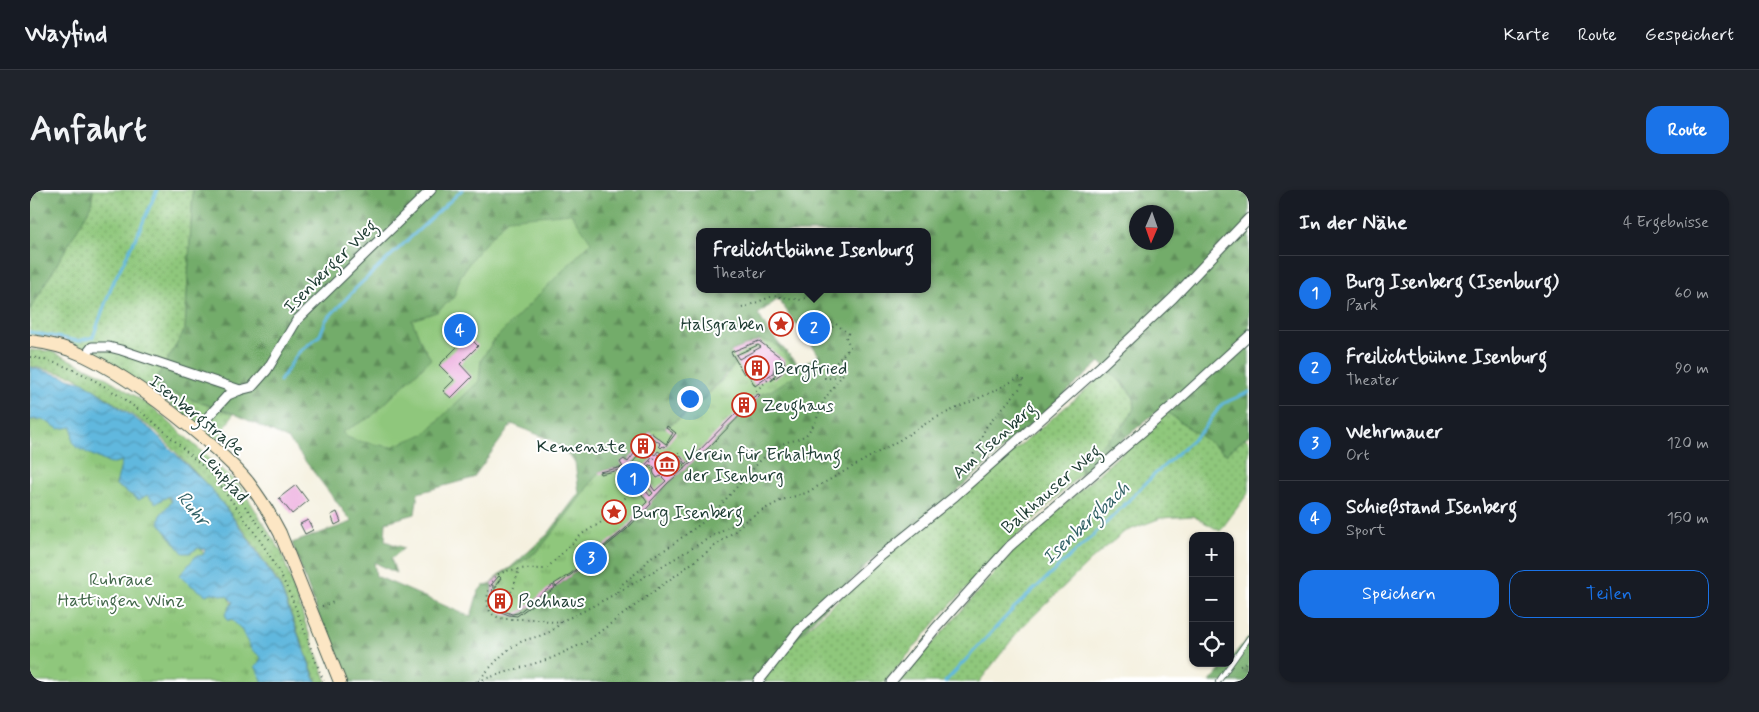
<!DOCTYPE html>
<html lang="de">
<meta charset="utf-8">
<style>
:root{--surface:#171b24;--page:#20242c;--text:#f1f3f6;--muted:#9ea1a6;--line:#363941;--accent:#1a73e8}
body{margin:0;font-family:Mynerve,sans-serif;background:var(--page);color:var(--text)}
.controls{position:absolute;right:15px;bottom:15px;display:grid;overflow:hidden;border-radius:10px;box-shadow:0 1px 4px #0004}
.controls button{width:45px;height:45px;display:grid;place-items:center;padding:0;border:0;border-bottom:1px solid var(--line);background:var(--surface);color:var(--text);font:25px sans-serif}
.compass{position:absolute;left:1099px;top:15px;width:45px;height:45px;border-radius:50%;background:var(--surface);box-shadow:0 1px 4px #0004;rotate:182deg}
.you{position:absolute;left:659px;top:208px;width:18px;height:18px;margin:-12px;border:4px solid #fff;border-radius:50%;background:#1a73e8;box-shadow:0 0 0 8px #1a73e833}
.badge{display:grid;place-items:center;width:32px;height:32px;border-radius:50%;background:var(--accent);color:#fff;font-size:16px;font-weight:700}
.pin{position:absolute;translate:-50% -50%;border:2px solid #fff;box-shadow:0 1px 5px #0006}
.popup{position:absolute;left:666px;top:38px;width:235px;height:65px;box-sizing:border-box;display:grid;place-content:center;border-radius:10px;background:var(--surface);filter:drop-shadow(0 1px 4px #0005);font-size:16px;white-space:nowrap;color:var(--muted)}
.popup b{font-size:19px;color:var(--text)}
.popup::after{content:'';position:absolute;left:50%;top:100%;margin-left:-10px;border:10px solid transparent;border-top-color:var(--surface)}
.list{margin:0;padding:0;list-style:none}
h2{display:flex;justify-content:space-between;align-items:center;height:65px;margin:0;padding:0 20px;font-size:21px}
h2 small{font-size:16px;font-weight:400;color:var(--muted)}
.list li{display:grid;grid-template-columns:32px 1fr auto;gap:15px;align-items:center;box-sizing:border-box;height:75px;padding:0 20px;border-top:1px solid var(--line)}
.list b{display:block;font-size:19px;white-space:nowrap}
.list p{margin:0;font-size:16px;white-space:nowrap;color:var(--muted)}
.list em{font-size:16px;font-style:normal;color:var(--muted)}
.actions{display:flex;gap:10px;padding:15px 20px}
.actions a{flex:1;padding:11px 0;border:1px solid var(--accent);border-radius:15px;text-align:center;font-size:18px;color:var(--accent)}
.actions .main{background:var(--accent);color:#fff}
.icon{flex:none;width:28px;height:28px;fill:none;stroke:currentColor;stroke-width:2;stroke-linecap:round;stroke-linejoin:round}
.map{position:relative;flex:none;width:1219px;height:492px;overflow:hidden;border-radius:15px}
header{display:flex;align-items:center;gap:30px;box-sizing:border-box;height:70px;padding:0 25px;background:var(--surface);border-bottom:1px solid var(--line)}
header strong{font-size:24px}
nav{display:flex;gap:28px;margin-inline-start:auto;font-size:18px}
.intro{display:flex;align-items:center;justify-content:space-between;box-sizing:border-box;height:120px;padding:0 30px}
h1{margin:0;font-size:35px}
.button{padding:12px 22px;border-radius:15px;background:var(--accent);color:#fff;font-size:18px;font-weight:700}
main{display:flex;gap:30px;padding:0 30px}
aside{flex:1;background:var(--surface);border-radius:15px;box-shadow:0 1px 4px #0004}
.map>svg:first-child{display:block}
.grass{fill:url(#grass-dots);stroke:#578258}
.forest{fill:url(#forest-firs);stroke:#497450;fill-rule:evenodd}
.park{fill:url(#park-tufts);stroke:#578258}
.garden{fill:#8fc77b;stroke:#578258}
.water{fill:url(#water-waves);stroke:#407a89}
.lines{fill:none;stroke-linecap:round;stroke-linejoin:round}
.stream{stroke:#61b8de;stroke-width:3}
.building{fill:#eba7dd;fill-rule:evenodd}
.lane-casing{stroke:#3f584e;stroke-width:6}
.street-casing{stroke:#3f584e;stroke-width:11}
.secondary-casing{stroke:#3f584e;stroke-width:14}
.path{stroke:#3f584e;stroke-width:2;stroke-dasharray:1 4;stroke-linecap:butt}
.lane{stroke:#fff;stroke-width:4.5}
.street{stroke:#fff;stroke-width:9}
.secondary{stroke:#fce6c4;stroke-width:12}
.labels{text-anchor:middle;stroke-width:4;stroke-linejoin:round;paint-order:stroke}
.street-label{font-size:18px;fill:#1f3d34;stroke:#fff}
.poi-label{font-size:18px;fill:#1f3d34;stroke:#fff;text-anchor:start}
.park-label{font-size:18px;fill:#416649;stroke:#fff}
.water-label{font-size:19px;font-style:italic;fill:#336267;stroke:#fff}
</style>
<header>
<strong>Wayfind</strong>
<nav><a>Karte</a><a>Route</a><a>Gespeichert</a></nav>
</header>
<div class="intro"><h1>Anfahrt</h1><a class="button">Route</a></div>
<main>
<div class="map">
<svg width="1219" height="492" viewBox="0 0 1219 492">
<defs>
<pattern id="grass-dots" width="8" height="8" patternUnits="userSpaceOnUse" patternTransform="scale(1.25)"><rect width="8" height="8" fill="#8fc77b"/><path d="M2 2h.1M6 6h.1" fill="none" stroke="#74a366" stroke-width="1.8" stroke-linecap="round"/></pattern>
<pattern id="forest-firs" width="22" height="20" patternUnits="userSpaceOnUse" patternTransform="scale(1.25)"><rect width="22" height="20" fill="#73ac6b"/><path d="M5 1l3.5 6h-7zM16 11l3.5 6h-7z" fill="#5e8d59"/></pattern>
<pattern id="park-tufts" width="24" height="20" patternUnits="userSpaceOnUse" patternTransform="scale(1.25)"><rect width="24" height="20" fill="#8fc77b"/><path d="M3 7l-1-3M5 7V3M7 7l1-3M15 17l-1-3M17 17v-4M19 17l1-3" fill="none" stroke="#74a366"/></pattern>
<pattern id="water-waves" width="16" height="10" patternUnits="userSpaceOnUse" patternTransform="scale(1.25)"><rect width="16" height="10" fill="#61b8de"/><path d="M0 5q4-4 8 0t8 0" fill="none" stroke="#4f97b5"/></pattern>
</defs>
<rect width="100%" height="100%" fill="#fff"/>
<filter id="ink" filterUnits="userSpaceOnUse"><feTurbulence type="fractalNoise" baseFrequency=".02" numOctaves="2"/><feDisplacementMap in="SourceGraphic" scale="10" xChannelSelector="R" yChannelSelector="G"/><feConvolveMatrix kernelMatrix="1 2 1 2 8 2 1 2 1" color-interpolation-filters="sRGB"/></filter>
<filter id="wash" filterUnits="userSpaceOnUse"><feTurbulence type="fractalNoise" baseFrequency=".0096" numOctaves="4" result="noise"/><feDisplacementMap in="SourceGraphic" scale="20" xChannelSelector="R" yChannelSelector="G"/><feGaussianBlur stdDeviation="1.12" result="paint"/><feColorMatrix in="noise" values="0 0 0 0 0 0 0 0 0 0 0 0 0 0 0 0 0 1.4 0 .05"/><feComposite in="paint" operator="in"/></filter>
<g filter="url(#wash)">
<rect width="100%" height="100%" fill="#f4f0de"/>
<g class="grass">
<path d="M63 0H163L155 140 122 196 203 224 187 251 131 207 85 176 34 149 0 145V120L60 16Z"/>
<path d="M0 160 20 161 69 183 122 217 210 296 251 361 277 438 297 492H287L250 395 215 342 182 300 125 240 44 186 0 176Z"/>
<path d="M1078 181C1085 185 1090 191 1095 197 1099 202 1105 207 1105 214 1105 233 1063 261 1049 273L1051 284 976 356 915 421 855 492H731L770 445 848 373 926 310Z"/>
<path d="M1137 222 1196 264 1215 248 1219 252V302L1190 341 1163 326 1131 328 1094 342 1061 370 991 438 949 492H869L986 358Z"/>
</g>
<g class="forest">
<path d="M0 0H63L61 16 0 120Z"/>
<path d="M163 0H1219V245L1196 264 1131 218 1051 284 1049 273C1062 262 1112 228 1104 208 1099 197 1079 182 1070 172L919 308 843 368 724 492H316L297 449 262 353 322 332 259 250 205 224 122 196 155 140ZM1106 22H1136V52H1106ZM477 29 560 52 464 150 451 170 449 191 394 244 317 247 313 242 341 227 401 169 392 154 382 130 407 122 424 107 430 87 443 67ZM670 42H898V99H670ZM748 109 789 165 774 174 769 175 740 144 728 124ZM730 150 740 201 731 204 620 312 621 314C580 357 534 391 487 426L466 417 462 406V393L463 394 468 385 470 386 508 361 540 321 569 282 593 277 609 257 669 214 706 173 700 162ZM482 234 521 250 545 272 549 303 518 344 480 378 468 385 460 395 453 396 448 402 441 427 346 386 344 372 366 383 361 369 374 358 355 351 356 332 385 324 388 303 443 288Z"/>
<path d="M1219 447V492H1180L1196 473H1200V469Z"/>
</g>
<g class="park">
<path d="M730 150 745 154 770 182 740 201 731 204 713 221 714 222 638 293 596 340 546 382 487 426 470 421 462 406 463 396 461 395 468 387V385L470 386 508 361 540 321 569 282 592 277 590 272 594 269 598 272 609 257 604 254 606 252 611 255 622 239 635 238 651 228 669 214 696 186 706 173 699 168 700 162Z"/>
<path d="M0 217 49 238 130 296 154 329 246 492H0Z"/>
</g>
<path class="garden" d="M541 23 561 52 464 150 451 170 449 191 394 244 361 257 328 251 317 247 312 242 341 227 401 169 392 154 382 130 407 122 424 107 430 87 443 67 477 29Z"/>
<path class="water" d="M0 177 53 192 123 241 182 300 215 344 250 397 286 492H233L225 476 229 473 231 467 221 459 211 439 201 429 198 431 195 424 203 412 197 406 182 403 176 405 159 394 150 385 166 366 173 365 175 360 168 358 160 363H153L129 333 131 324 142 311 139 306 126 313 117 305 109 310 86 295 92 271 80 274 46 257 43 252 42 237 29 239 12 229 0 230Z"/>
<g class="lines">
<g class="stream">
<path d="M0 142 48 151 63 147 82 95 110 39 127 0"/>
<path d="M250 191 268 163 290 145 296 130 327 97 432 0"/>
<path d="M915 492 986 416 1073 336 1125 284 1172 241 1192 214 1219 202"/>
</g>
</g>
<g id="blocks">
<g class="building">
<path d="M438 146 448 156 430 174 442 187 421 208 413 201 424 190 409 175Z"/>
<path d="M729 151 754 170 755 176 752 183 741 191 751 177 746 170 743 183 725 196 717 182 714 184 701 162ZM728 155 731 157 709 169 706 165Z"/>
<path d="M728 204 730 205 675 261 638 293 620 312 621 314 596 340 526 397 524 394 540 384 595 339 603 330 602 328 611 320 610 319 617 312 607 297 611 295 620 306 623 303 616 295 614 296 613 294 615 291 617 290 625 301 636 291 631 286 627 288 624 284 623 280 625 279 621 275 618 279 615 278 612 283 614 286 605 291 604 293 595 279 570 284 569 282 593 277 590 272 594 269 598 272 620 242 636 254 643 243 636 238 637 236 646 243 635 257 633 256 631 258 629 256 630 253 621 247 614 257 625 265 628 261 631 263 629 265 639 274 650 265 656 274 717 212ZM612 261 622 268 606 285 599 277ZM649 268 655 275 646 283 640 276Z"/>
<path d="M266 295 278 311 262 324 249 308Z"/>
<path d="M307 322 311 332 305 335 301 325Z"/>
<path d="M278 330 283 340 275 344 270 334Z"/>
<path d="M469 386 471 388 466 395 467 397H465V410L471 420 482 424 488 423 523 395 525 398 487 426 479 425 471 422 465 415 462 407 463 395H461Z"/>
</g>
</g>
</g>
<g filter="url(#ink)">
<use href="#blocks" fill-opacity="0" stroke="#3f584e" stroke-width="1"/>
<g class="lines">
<g class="lane-casing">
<path id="lane" d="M1188 492 1219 448"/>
</g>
<g class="street-casing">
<g id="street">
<path d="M55 166 62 157H79L91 160 210 200"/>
<path d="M165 241 198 205 210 200 222 197 237 180 267 130 401 0"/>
<path d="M728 492 769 440 846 370 925 306 1072 175 1143 108 1219 28"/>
<path d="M861 492 905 439 980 356 1141 217 1219 146"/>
</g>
</g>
<g class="secondary-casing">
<path id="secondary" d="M0 151C19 153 38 158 55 166 99 187 143 222 180 254 193 266 207 278 218 292 230 308 241 325 250 343L310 492"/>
</g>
<g class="path">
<path d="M712 118 743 106 772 110 789 99"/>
<path d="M787 144 791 147 806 134 819 144"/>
<path d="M0 167C60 176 117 224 160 265 168 272 178 280 185 288 191 295 195 303 201 310 219 334 237 359 251 386 269 420 279 457 294 492"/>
<path d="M726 201 746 182 748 174"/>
<path d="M649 263 639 264 635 268 630 263 618 274 622 278 616 288 606 296 575 330 552 344 516 379C501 379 483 377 469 384 459 389 455 409 459 419 461 426 469 428 475 429H508L523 432 531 431 546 425 587 403 696 338 714 330"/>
<path d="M638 273 646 266 645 263"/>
<path d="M186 289C207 300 225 331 240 350"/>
<path d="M587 402 591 395 611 379 621 367 636 359 680 327 730 271 743 260 756 252 766 250 776 245 785 233 794 210 813 184 797 189 795 188 798 182 820 157 816 147"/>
<path d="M477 405 483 400 489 379"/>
<path d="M292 416 304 412"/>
<path d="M1210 475 1219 471"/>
<path d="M448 491 522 468 556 452 705 341 716 330 729 322 752 310 776 303 868 251 903 229 962 202 990 187 993 190 991 197 956 237 934 285"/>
<path d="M446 492C462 478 472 460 493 451 506 446 523 445 531 431"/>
</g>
<use href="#lane" class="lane"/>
<use href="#street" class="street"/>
<use href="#secondary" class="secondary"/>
</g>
</g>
<defs>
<g id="sight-ring" transform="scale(1.25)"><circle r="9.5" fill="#fff" stroke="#c8321e" stroke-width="1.5"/><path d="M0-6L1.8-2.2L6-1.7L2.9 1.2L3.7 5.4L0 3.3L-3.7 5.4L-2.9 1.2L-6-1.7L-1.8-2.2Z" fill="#c8321e"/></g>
<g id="building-ring" transform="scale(1.25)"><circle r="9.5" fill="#fff" stroke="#c8321e" stroke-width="1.5"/><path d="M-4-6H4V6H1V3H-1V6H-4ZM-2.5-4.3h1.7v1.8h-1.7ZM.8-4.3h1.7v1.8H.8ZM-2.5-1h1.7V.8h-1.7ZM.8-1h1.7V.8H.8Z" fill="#c8321e"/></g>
<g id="museum-ring" transform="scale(1.25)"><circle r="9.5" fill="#fff" stroke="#c8321e" stroke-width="1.5"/><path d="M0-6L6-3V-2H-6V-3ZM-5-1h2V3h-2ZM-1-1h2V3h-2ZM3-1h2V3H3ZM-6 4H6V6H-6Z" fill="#c8321e"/></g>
</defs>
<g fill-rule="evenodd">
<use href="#sight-ring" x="751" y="134"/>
<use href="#building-ring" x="727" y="178"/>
<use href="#building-ring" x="714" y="215"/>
<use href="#building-ring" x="613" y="256"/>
<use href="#museum-ring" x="637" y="274"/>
<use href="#sight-ring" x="584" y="322"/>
<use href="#building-ring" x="470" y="411"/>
</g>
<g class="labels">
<g class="street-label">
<text transform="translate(300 76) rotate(-45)" y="6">Isenberger Weg</text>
<text transform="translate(167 225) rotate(39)" y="6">Isenbergstraße</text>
<text transform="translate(964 250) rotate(-42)" y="6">Am Isenberg</text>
<text transform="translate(194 285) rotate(49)" y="6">Leinpfad</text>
<text transform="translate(1021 299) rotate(-41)" y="6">Balkhauser Weg</text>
</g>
<g class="poi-label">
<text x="734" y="140" text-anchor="end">Halsgraben</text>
<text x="744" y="184">Bergfried</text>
<text x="732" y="221">Zeughaus</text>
<text x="596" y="262" text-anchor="end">Kemenate</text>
<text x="654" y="270">Verein für Erhaltung<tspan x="654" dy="21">der Isenburg</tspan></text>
<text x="602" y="328">Burg Isenberg</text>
<text x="488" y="417">Pochhaus</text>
</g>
<g class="park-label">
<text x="91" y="395">Ruhraue<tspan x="91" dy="21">Hattingen Winz</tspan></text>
</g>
<g class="water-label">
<text transform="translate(164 318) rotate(51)" y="7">Ruhr</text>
<text transform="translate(1055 332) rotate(-43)" y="7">Isenbergbach</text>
</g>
</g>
</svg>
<div class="controls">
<button>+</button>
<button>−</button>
<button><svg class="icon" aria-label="locate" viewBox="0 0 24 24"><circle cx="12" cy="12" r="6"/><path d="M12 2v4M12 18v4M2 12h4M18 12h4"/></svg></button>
</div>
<svg class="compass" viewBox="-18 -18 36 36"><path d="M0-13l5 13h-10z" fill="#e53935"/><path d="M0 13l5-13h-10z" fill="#9ea1a6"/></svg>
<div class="you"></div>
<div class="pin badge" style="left:603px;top:289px">1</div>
<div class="pin badge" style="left:784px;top:138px">2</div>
<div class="popup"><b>Freilichtbühne Isenburg</b>Theater</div>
<div class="pin badge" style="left:561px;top:368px">3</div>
<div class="pin badge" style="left:430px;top:140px">4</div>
</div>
<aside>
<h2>In der Nähe<small>4 Ergebnisse</small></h2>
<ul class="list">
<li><span class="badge">1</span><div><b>Burg Isenberg (Isenburg)</b><p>Park</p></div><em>60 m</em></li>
<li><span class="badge">2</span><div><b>Freilichtbühne Isenburg</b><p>Theater</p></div><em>90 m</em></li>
<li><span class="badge">3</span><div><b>Wehrmauer</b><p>Ort</p></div><em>120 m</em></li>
<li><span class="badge">4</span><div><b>Schießstand Isenberg</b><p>Sport</p></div><em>150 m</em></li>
</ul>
<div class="actions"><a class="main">Speichern</a><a>Teilen</a></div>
</aside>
</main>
